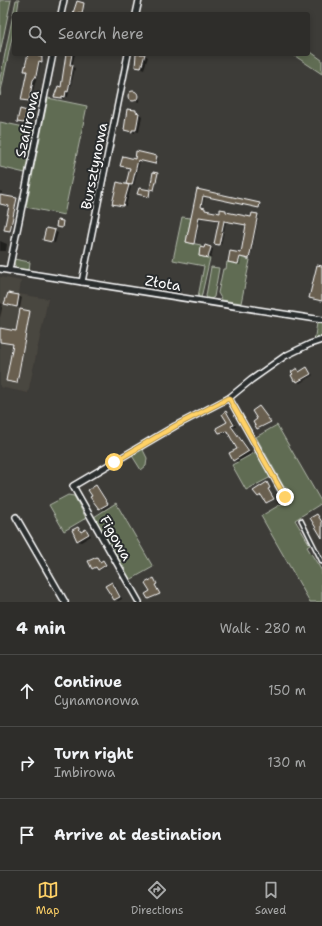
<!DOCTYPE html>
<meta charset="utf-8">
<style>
:root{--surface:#2e2d2a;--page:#363532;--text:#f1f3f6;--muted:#a7a8a8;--line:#494947;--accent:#ffd166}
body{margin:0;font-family:"Shantell Sans",sans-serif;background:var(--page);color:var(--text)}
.stop{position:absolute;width:12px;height:12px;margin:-9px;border:3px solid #ffd166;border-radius:50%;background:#fff}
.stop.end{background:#ffd166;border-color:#fff;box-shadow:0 1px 4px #0008}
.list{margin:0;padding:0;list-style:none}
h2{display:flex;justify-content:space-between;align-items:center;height:52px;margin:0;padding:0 16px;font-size:17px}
h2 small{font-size:13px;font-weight:400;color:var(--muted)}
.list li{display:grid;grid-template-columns:26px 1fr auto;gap:12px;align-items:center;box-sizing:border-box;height:72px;padding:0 16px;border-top:1px solid var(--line)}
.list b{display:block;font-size:15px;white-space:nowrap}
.list p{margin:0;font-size:13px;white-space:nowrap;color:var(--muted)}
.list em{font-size:13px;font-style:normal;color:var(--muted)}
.icon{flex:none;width:22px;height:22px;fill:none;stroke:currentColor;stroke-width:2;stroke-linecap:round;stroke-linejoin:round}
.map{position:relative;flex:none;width:322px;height:602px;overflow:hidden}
.search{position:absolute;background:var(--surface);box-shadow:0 2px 6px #0003;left:12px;right:12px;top:12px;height:44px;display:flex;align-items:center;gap:10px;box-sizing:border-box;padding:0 14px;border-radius:4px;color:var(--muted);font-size:15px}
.sheet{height:268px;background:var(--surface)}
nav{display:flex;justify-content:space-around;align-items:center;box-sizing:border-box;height:56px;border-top:1px solid var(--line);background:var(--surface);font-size:11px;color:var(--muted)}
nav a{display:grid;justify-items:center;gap:2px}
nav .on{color:var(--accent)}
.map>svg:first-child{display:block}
.built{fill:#4a463f}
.green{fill:#606c53;stroke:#b0b6a9}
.shadow{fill:#0007}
.building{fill:#695f50;stroke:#fff}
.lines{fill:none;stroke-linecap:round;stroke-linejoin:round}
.lane-casing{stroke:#fff;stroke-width:5.5}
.street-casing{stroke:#fff;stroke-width:8}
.lane{stroke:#2a2d2e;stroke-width:2.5}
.street{stroke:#2a2d2e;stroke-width:5}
.route{stroke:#ffd166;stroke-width:5}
.labels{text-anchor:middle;stroke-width:4;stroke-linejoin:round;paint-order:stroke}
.street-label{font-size:14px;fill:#fff;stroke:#2a2d2e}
</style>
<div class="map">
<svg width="322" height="602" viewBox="0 0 322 602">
<rect width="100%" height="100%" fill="#3d3c38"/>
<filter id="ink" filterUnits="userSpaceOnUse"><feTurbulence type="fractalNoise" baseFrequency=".025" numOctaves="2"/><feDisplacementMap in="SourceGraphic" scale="8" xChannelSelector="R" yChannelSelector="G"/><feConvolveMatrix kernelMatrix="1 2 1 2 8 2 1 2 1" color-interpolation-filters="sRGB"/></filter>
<g filter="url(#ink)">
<path class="built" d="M0 277 21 281 19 294 48 299 28 393 0 387Z"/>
<g class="green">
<path d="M0 0H11L0 53Z"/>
<path d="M16 0H19L17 14H14V27L0 96V78Z"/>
<path d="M308 50 322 60V74L292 54H308Z"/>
<path d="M48 98 87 106 64 215 26 207Z"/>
<path d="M0 122 34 129 25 173 0 167Z"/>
<path d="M182 217 191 218 186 242 201 245 199 256 210 258 201 298 198 297 204 266 173 260Z"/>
<path d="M240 257 250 260 241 303 222 300 218 293 223 269H226L227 262 238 264Z"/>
<path d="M14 259 30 262 29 270 17 269 13 262Z"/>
<path d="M211 267 219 268 214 297 211 299 207 298 206 296Z"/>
<path d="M317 323 322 324V339L314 342Z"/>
<path d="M277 425 322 503 295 520 310 545 307 547 322 571V602H310L261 516 293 497 287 488 284 487 256 437Z"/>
<path d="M142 448 147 458 146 466 141 470 131 454Z"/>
<path d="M256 452 271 477 246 490 232 465Z"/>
<path d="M68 495 74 496 86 518 64 531 49 505Z"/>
<path d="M116 503 153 567 130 580 94 517Z"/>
</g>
<g class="shadow">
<path d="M84 4 83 14 74 13Z"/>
<path d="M26 54H41L40 57 44 58 43 62 41 61 30 102 23 100 28 58 26 56Z"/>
<path d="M66 54H75L72 66 75 68 68 97H65L64 99 55 96 62 88Z"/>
<path d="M137 54H143L148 57 144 69 136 66Z"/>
<path d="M131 91 140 94 139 102 129 99Z"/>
<path d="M136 111 142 116 139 132 135 131V133L125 129Z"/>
<path d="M27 112 30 114 27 124 18 121Z"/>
<path d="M137 153 158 158 157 164 140 160 134 185 128 184 131 168 123 167 135 161Z"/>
<path d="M157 174 155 190 152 189Z"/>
<path d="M128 186 131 187 126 206 116 204Z"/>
<path d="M197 190 261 204 260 208 205 196 202 208 206 209V211L220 214 226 211 227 213 252 218 259 216 250 259 241 258 240 265 230 262 241 255 247 225 226 221 221 245 217 244 220 220 201 217 195 244 188 242Z"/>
<path d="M0 191 2 192 1 196 17 200 11 231 6 230 10 206 0 204Z"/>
<path d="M54 231 58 233 55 243 44 240Z"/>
<path d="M0 241 7 244 6 251H0Z"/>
<path d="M201 248 213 249 211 259 200 255Z"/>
<path d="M19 296 22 298 20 308 5 304Z"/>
<path d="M0 303 3 304 0 318Z"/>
<path d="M29 312 18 383 8 381 14 344 0 341V329L17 332Z"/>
<path d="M307 368 313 375 300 383 294 380 297 369 301 373Z"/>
<path d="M259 407 271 423 259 429 258 428Z"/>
<path d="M226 412 229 414 236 426 233 428 252 453 237 462 234 460 238 449 228 433 223 434 220 433 228 422Z"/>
<path d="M267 484 271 488 268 490 274 500 268 503 263 495 259 496Z"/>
<path d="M96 486 99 488 110 506 103 510 92 498Z"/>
<path d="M78 528 82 532 86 530 89 532 91 536 81 542 78 541 74 531Z"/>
<path d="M103 561 107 566 100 570 98 567 93 568Z"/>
<path d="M154 579 158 584 155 586 160 594 150 599 146 594 151 591Z"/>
<path d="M112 583 115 584 122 599 118 601 115 599Z"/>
</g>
<g class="building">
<path d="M77 1 84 3 82 14 73 13Z"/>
<path d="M28 54H38V56L42 57V62L39 61 36 76 33 80 29 101 21 100 27 71H24Z"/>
<path d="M66 54H72L70 65H73L68 92 66 91 65 97 62 96V98L54 97 58 86 61 87Z"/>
<path d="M136 54H145L141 68 135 67Z"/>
<circle cx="133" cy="96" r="5"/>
<path d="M20 109 27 111 24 123 17 122Z"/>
<path d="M127 109 136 110V112L139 113 136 130H132V132L124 130Z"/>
<path d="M136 151 157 156 155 164 138 160 132 185 126 184 130 168 120 166 123 156 135 159Z"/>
<path d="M153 172 158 173 154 190 150 189Z"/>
<path d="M117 182 129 185 123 206 112 204Z"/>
<path d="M139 188 150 190 149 197 137 194Z"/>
<path d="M197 189 260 203 259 208 203 196 201 207 205 208V210L220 213V209L226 210V212L251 217 252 213 258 214 249 259 240 257 238 264 228 262 230 251 241 253 246 225 224 221 219 245 214 244 219 220 199 217 194 244 186 242Z"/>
<path d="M0 195 17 198 10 231 4 230 9 206 0 204Z"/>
<path d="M57 220 63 221 62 228 56 227Z"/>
<path d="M46 228 55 230 52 242 43 240Z"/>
<path d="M205 245 211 247 208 258 199 256 200 247 204 248Z"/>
<path d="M317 265 322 266V301L309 298Z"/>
<path d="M8 293 19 295 17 307 4 304Z"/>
<path d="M20 309 30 311 17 383 6 381 13 344 0 342V328L16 331Z"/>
<path d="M307 367 311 374 297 382 296 380 294 381 291 375 293 374 291 372 297 368 299 372Z"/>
<path d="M259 406 271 422 257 429 253 422 257 419 252 411Z"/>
<path d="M226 411 234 425 231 426 249 451 233 461 229 453 237 449 227 431 219 433 216 428 227 422 222 414Z"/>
<path d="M267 482 270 488 268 489 274 499 266 503 261 495 258 497 253 491Z"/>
<path d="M96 485 108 504 99 509 90 497 92 496 88 490Z"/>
<path d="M317 514 322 522V538L310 518Z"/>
<path d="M78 527 81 532 86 529 89 534 77 541 72 530Z"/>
<path d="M97 557 100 562 103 560 106 565 98 570 96 567 92 569 88 561Z"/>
<path d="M154 578 157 584 155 585 160 594 148 599 145 594 150 591 145 583Z"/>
<path d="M112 582 120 597 114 600 105 586Z"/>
</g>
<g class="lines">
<g class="lane-casing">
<path id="lane" d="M301 520 322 562"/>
</g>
<g class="street-casing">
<g id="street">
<path d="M61 14 64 0"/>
<path d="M136 14 139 0"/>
<path d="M0 269 322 320"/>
<path d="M9 270 53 54"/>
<path d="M82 282 128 54"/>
<path d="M229 398 285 497"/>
<path d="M16 517 65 602"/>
<path d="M139 602 73 486 175 426 229 398 251 380 285 356 310 344 322 340"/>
</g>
</g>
<use href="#lane" class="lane"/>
<use href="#street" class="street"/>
</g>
</g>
<g class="lines" filter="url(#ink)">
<path class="route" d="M114 462 175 426 229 398 285 497"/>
</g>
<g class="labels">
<g class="street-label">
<text transform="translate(27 124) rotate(-78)" y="5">Szafirowa</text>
<text transform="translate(94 166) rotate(-79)" y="5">Bursztynowa</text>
<text transform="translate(163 283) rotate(9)" y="5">Złota</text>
<text transform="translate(116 538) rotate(60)" y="5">Figowa</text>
</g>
</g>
</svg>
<div class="stop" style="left:114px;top:462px"></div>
<div class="stop end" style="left:285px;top:497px"></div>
<div class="search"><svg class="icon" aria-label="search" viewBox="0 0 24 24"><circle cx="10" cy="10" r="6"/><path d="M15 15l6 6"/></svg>Search here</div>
</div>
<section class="sheet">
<h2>4 min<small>Walk · 280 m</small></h2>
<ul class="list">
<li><svg class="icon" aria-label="ahead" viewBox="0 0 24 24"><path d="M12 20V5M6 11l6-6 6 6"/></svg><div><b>Continue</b><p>Cynamonowa</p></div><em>150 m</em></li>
<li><svg class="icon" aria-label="right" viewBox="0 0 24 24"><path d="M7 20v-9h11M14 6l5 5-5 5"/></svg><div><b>Turn right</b><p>Imbirowa</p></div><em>130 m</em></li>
<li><svg class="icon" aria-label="arrive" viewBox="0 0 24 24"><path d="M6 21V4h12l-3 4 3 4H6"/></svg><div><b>Arrive at destination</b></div></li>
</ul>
</section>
<nav>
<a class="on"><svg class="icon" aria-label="map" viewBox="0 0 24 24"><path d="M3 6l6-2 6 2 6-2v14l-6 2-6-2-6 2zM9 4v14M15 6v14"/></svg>Map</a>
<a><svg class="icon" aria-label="directions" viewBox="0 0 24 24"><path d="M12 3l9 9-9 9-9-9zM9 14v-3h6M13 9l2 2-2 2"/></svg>Directions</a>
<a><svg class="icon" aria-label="saved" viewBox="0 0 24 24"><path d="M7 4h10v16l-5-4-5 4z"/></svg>Saved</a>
</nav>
